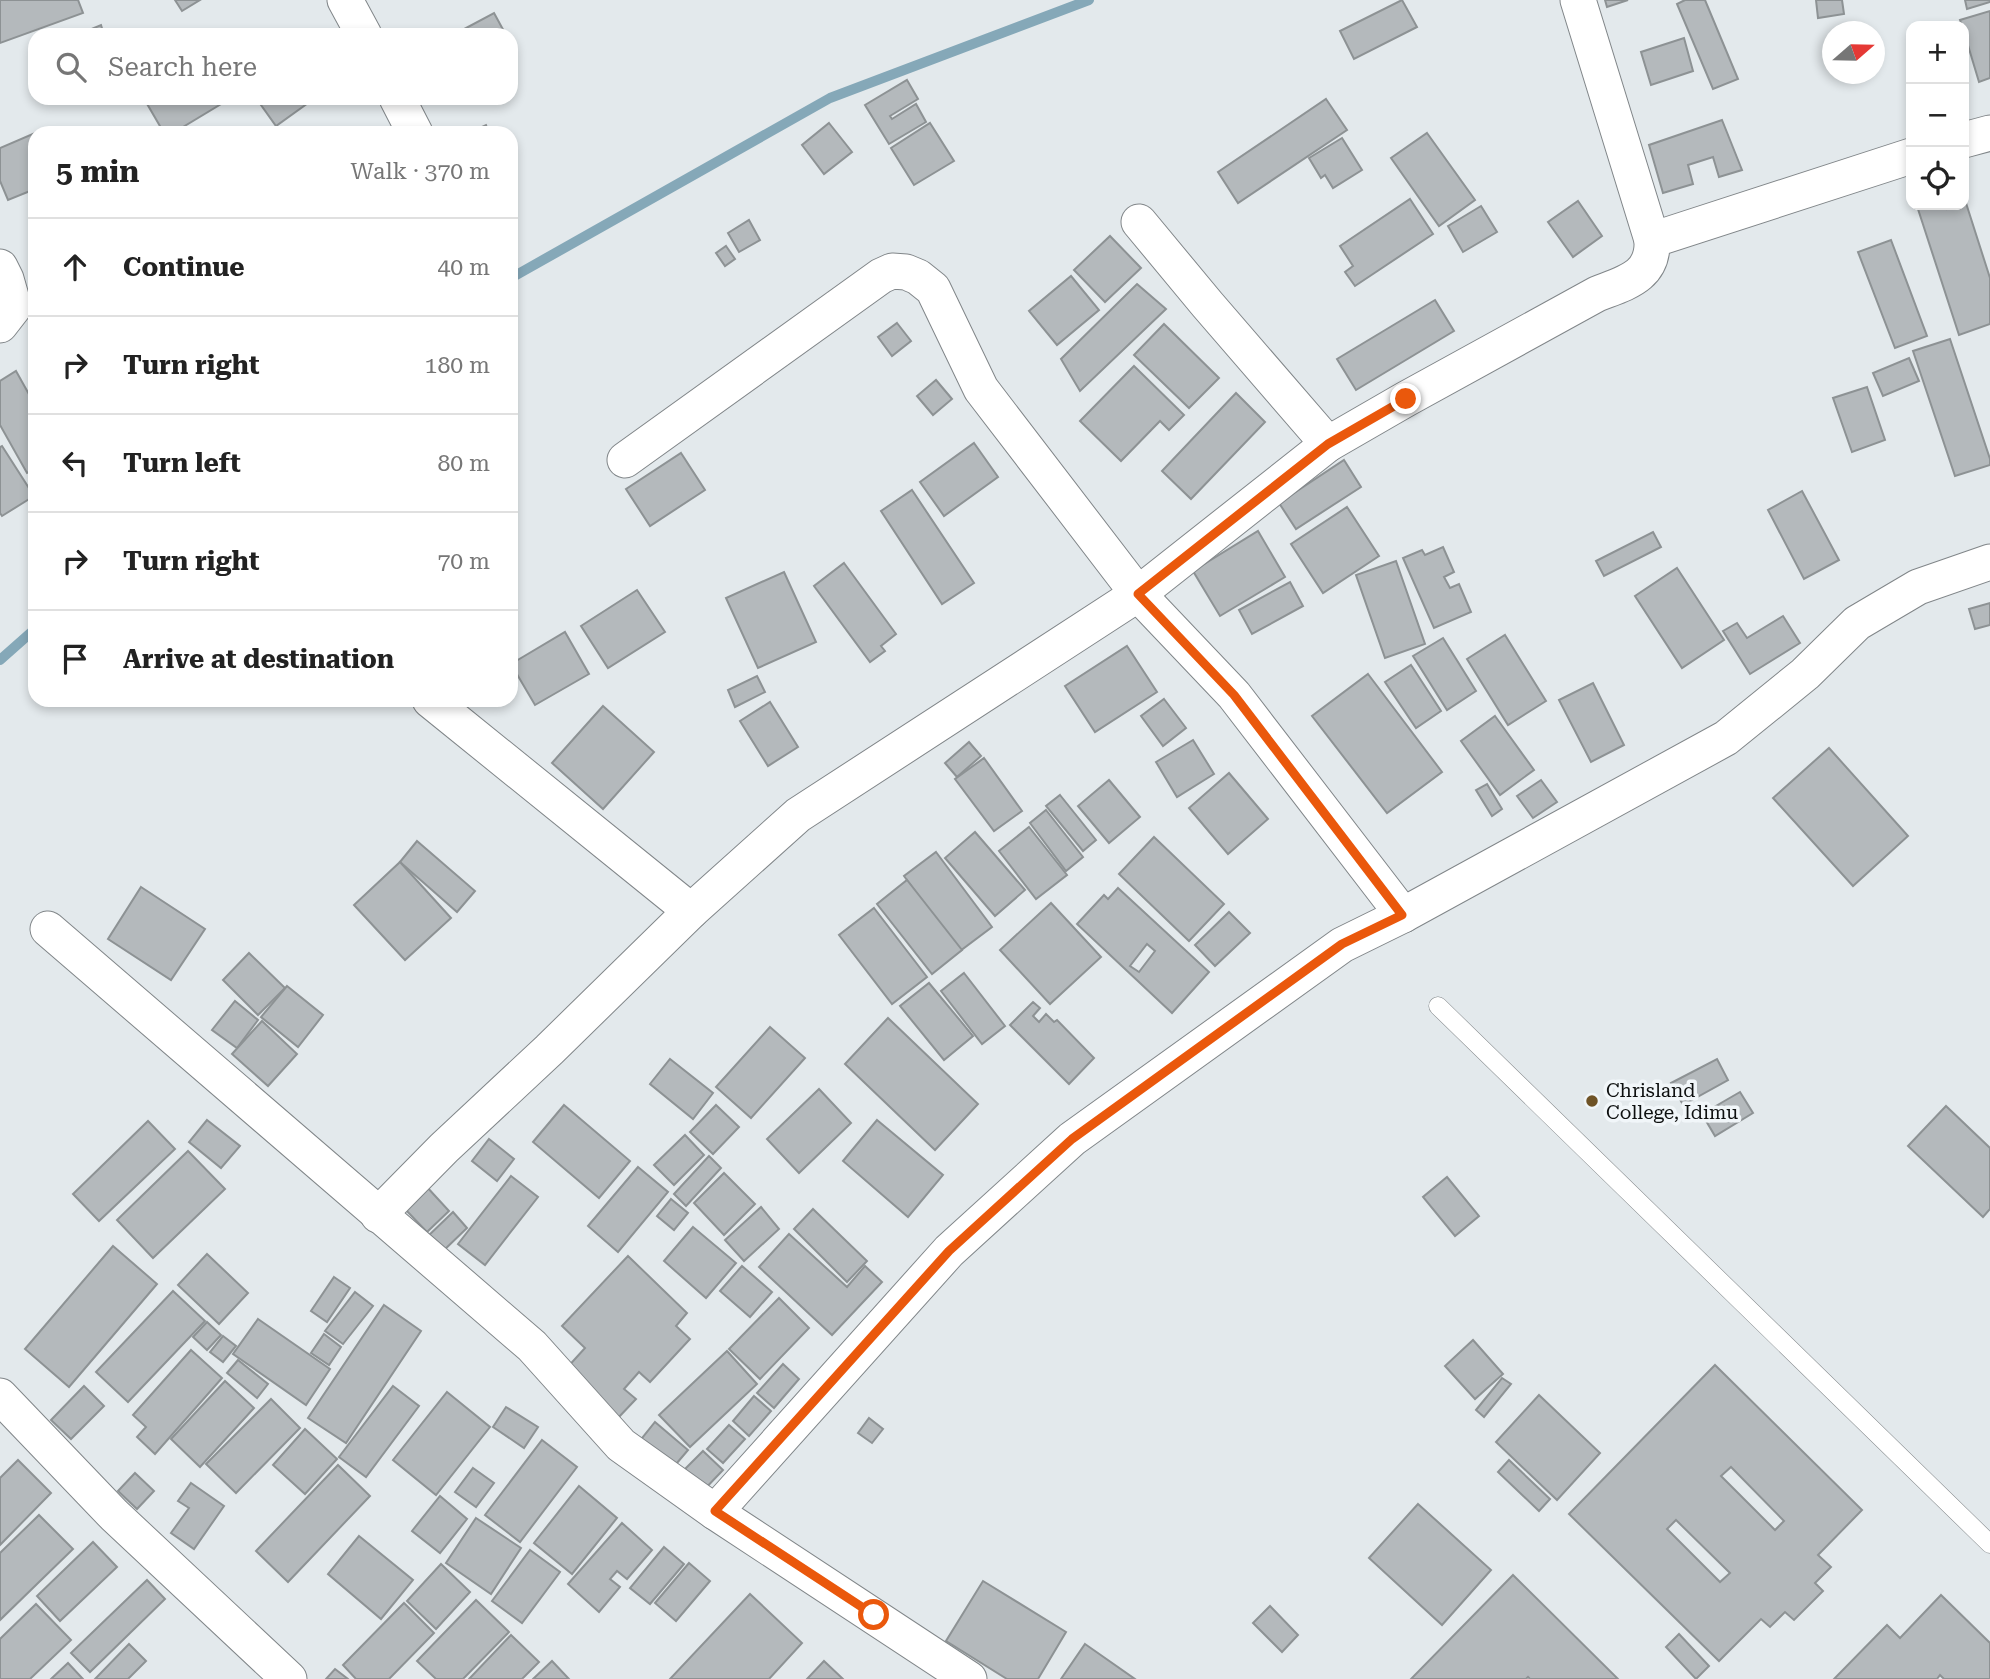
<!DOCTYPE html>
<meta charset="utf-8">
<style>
:root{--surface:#fff;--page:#f6f6f6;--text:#222;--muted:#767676;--line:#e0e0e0}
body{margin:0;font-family:"Roboto Serif",serif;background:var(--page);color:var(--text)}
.controls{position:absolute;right:21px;top:21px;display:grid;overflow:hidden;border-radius:14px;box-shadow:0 4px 10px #0003}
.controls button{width:63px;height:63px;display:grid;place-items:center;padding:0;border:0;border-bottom:2px solid var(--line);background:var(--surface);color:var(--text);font:35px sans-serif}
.compass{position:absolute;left:1822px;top:21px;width:63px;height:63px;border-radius:50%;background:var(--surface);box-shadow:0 4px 10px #0003;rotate:70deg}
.stop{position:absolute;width:21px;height:21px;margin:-16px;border:5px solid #ea580c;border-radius:50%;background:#fff}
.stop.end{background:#ea580c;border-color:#fff;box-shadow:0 2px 7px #0008}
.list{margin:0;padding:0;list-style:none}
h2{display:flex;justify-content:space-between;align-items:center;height:91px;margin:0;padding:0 28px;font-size:30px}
h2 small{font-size:23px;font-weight:400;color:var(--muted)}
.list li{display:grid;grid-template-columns:46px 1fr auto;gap:21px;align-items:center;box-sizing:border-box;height:98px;padding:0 28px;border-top:2px solid var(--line)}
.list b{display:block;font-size:26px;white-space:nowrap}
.list em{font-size:23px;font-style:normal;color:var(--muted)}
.icon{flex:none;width:38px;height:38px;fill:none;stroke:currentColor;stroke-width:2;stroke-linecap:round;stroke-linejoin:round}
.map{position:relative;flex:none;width:1990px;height:1679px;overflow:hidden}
.search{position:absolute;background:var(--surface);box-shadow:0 4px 10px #0003;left:28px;top:28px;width:490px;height:77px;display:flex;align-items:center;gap:18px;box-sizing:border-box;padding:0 24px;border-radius:21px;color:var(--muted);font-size:26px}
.panel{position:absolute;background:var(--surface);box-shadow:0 4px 10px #0003;left:28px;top:126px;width:490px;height:581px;border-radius:21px}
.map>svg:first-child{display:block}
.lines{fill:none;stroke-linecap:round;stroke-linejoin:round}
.stream{stroke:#85a8b8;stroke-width:10}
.building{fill:#b4b9bc;stroke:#8d9294;stroke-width:2;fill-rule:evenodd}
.service-casing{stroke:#818689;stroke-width:19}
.minor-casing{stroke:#818689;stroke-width:37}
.service{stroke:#fff;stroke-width:18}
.minor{stroke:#fff;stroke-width:35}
.route{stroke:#ea580c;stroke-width:9}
.poi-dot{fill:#6f5326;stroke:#f1f6f9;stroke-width:2.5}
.labels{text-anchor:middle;stroke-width:7;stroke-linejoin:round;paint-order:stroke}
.poi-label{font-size:19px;fill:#0e1010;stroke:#f1f6f9;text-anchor:start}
</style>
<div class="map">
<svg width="1990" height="1679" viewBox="0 0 1990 1679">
<rect width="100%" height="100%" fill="#e3e9ec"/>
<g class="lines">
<g class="stream">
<path d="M511 278 830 98 1089 0"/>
<path d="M0 660 35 629"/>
</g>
</g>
<g class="building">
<path d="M0 0H78L83 13 0 43Z"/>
<path d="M175 0H200L182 11Z"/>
<path d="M1402 0 1417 27 1354 59 1340 31Z"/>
<path d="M1605 0H1628L1607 7Z"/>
<path d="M1685 0H1705L1738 79 1713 89 1677 4Z"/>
<path d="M1816 0H1842L1844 14 1818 18Z"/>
<path d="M1965 0H1990V2L1967 9Z"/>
<path d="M1990 11V78L1979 82 1964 32V26H1962L1960 20Z"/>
<path d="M494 13 506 35H453Z"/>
<path d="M101 25 104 35H77Z"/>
<path d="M1684 38 1693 71 1651 85 1641 52Z"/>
<path d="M907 80 918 99 890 116 892 119 916 104 926 122 889 144 865 105Z"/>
<path d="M153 98H231L173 133H164L146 102Z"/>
<path d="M256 98H315L276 126Z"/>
<path d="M1326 99 1347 130 1238 203 1218 172Z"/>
<path d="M1722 120 1742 170 1719 177 1713 157 1688 165 1693 184 1663 193 1649 145Z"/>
<path d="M829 123 852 152 824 174 802 145Z"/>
<path d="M930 123 954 161 914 185 891 148Z"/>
<path d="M486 125 489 133H469Z"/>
<path d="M35 133V189L8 200 0 181V148Z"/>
<path d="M1427 133 1475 200 1439 226 1391 158Z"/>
<path d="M1342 138 1362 170 1333 188 1325 175 1321 178 1309 158Z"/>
<path d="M1410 199 1433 234 1355 286 1345 272 1353 266 1340 246Z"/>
<path d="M1578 201 1602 236 1573 257 1548 222Z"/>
<path d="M1966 203 1990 278V324L1959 335 1917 206 1946 205 1947 209Z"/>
<path d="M1481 206 1497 232 1463 252 1448 226Z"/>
<path d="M749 220 760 240 739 252 728 233Z"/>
<path d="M1110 236 1141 268 1105 302 1074 270Z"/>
<path d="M1891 240 1927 336 1895 348 1858 252Z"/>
<path d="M726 246 735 259 725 266 716 253Z"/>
<path d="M1071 276 1099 310 1057 345 1029 311Z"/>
<path d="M1137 284 1166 309 1080 391 1061 359Z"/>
<path d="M1435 300 1454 331 1356 390 1337 359Z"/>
<path d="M897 323 911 341 892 356 878 337Z"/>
<path d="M1164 324 1219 378 1189 408 1134 355Z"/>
<path d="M1950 339 1990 459V465L1955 476 1913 351Z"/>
<path d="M1909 358 1919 381 1883 396 1873 373Z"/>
<path d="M1134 366 1184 415 1169 430 1160 421 1121 461 1080 421Z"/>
<path d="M16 371 35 405V469L27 473 0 425V381Z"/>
<path d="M936 380 952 399 933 415 917 396Z"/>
<path d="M1867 387 1885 440 1852 452 1833 398Z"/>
<path d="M1236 393 1265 422 1191 499 1162 471Z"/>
<path d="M974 443 998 477 944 516 920 482Z"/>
<path d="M2 446 34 496 2 516 0 513V447Z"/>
<path d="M681 453 705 490 650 526 626 489Z"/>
<path d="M1344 460 1361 487 1296 529 1279 503Z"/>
<path d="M912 490 974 583 942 604 881 511Z"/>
<path d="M1802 491 1839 560 1804 579 1768 510Z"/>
<path d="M1347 507 1379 556 1323 593 1291 544Z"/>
<path d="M1258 531 1285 577 1220 616 1193 571Z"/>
<path d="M1653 532 1661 547 1604 576 1596 561Z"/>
<path d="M1443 547 1454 572 1444 577 1450 588 1459 584 1471 612 1434 628 1403 558 1422 550 1425 555Z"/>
<path d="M1396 561 1425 644 1385 658 1356 575Z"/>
<path d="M844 563 896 634 881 646 885 651 870 662 814 586Z"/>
<path d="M1677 568 1724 640 1682 668 1635 596Z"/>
<path d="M784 572 816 642 758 668 726 598Z"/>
<path d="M1290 582 1303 606 1252 634 1239 610Z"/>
<path d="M637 590 665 632 608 668 581 626Z"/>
<path d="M1990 603V625L1975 629 1969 609Z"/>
<path d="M1783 616 1800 643 1750 674 1723 631 1737 623 1747 638Z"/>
<path d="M565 632 589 674 535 705 511 664Z"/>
<path d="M1505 635 1546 701 1508 725 1467 659Z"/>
<path d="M1443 638 1476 691 1447 710 1413 656Z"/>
<path d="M1127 646 1157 692 1095 732 1065 686Z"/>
<path d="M1411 665 1441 711 1416 728 1385 682Z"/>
<path d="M1368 674 1442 772 1387 813 1312 716Z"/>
<path d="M757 676 765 692 735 707 728 690Z"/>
<path d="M1593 683 1624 745 1591 762 1559 700Z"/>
<path d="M1164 699 1186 728 1163 746 1141 716Z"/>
<path d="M770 702 798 747 768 766 740 721Z"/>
<path d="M603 706 654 752 603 809 552 763Z"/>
<path d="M1495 716 1534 770 1500 795 1461 741Z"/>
<path d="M1193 740 1214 774 1177 797 1156 762Z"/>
<path d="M969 742 981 756 957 777 945 763Z"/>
<path d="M1829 748 1908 836 1853 886 1773 798Z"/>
<path d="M984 758 1022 811 994 831 955 779Z"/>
<path d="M1229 773 1268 819 1228 854 1189 808Z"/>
<path d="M1109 780 1140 817 1109 843 1078 806Z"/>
<path d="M1541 780 1557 802 1533 818 1517 796Z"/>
<path d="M1487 784 1502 809 1492 816 1476 790Z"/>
<path d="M1060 795 1096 840 1083 851 1046 806Z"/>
<path d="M1046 810 1083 857 1066 871 1030 823Z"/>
<path d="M1029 827 1067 875 1036 899 999 851Z"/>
<path d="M975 832 1025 890 995 916 945 858Z"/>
<path d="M1154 837 1224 904 1189 941 1119 874Z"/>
<path d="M417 841 475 891 457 912 400 862Z"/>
<path d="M936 852 992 927 960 951 904 876Z"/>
<path d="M400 862 451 918 405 960 354 905Z"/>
<path d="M907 880 962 950 932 974 877 904Z"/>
<path d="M141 887 205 929 171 980 108 939Z"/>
<path d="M1118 888 1209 972 1172 1013 1077 924 1104 895 1108 899ZM1147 944 1155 951 1139 972 1130 966Z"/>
<path d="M1051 903 1101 957 1050 1004 1000 950Z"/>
<path d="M874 908 927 977 892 1004 839 935Z"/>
<path d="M1229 912 1250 933 1215 966 1195 945Z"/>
<path d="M249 953 285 988 258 1015 223 980Z"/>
<path d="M964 973 1005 1026 982 1044 941 991Z"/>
<path d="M929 983 973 1036 944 1060 900 1006Z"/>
<path d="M287 986 323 1015 298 1047 261 1017Z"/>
<path d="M235 1001 258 1020 237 1048 212 1030Z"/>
<path d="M1033 1002 1040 1008 1033 1016 1039 1022 1046 1014 1054 1022 1057 1020 1094 1058 1069 1084 1010 1025Z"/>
<path d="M888 1018 978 1104 935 1150 845 1064Z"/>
<path d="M262 1021 297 1054 268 1086 232 1054Z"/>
<path d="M770 1027 805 1058 751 1118 716 1087Z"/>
<path d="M670 1059 713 1093 693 1119 650 1084Z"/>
<path d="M1717 1059 1728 1080 1683 1105 1671 1083Z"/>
<path d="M819 1089 851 1123 799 1173 767 1139Z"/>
<path d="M1740 1092 1753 1113 1715 1136 1702 1114Z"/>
<path d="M564 1105 630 1161 599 1198 533 1142Z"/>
<path d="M716 1105 739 1127 713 1154 690 1132Z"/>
<path d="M1946 1106 1990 1148V1209L1983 1217 1908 1146Z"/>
<path d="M207 1120 240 1146 221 1168 189 1142Z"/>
<path d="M877 1120 943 1175 908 1217 843 1161Z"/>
<path d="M148 1121 175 1149 99 1221 73 1194Z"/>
<path d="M685 1135 704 1155 674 1185 654 1165Z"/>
<path d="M489 1139 514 1159 497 1181 472 1161Z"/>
<path d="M188 1151 225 1189 153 1258 117 1220Z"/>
<path d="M709 1156 721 1168 686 1206 674 1194Z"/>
<path d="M638 1167 668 1192 618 1252 588 1226Z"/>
<path d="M724 1173 755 1204 724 1235 694 1203Z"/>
<path d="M511 1176 538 1197 485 1265 458 1244Z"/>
<path d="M1447 1177 1479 1216 1455 1236 1423 1197Z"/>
<path d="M426 1186 449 1211 427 1232 404 1208Z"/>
<path d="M671 1199 688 1213 674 1230 657 1216Z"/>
<path d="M761 1207 779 1229 744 1261 725 1240Z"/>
<path d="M813 1209 867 1261 847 1282 794 1229Z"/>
<path d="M453 1212 467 1228 440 1254 425 1239Z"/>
<path d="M693 1227 736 1263 706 1298 664 1261Z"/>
<path d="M789 1234 847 1287 865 1266 882 1282 832 1335 759 1267Z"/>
<path d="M113 1246 157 1284 69 1387 25 1349Z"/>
<path d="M207 1254 248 1293 219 1324 178 1285Z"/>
<path d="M628 1256 687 1313 676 1326 690 1339 650 1382 639 1372 624 1389 636 1399 617 1419 565 1370 585 1348 562 1326Z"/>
<path d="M742 1266 772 1292 750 1317 720 1291Z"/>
<path d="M334 1277 350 1288 327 1322 311 1311Z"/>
<path d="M173 1291 205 1321 128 1402 96 1372Z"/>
<path d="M355 1292 373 1306 343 1344 325 1331Z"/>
<path d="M779 1298 809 1328 760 1379 729 1349Z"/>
<path d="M384 1305 421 1331 346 1443 308 1418Z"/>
<path d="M258 1319 330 1369 306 1405 233 1354Z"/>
<path d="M207 1322 221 1335 207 1350 193 1337Z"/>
<path d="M324 1334 341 1347 329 1365 311 1353Z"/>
<path d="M223 1336 236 1346 223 1362 210 1352Z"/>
<path d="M1473 1340 1503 1374 1475 1399 1445 1366Z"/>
<path d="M191 1350 222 1378 155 1454 137 1437 146 1427 133 1415Z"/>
<path d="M727 1351 757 1384 690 1447 659 1415Z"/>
<path d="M238 1360 268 1384 257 1398 227 1373Z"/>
<path d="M783 1364 799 1379 774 1408 757 1393Z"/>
<path d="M1715 1365 1862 1510 1818 1555 1831 1567 1815 1583 1823 1591 1794 1620 1785 1612 1770 1627 1761 1619 1719 1661 1569 1514ZM1731 1467 1784 1521 1775 1530 1721 1476ZM1676 1520 1730 1573 1720 1582 1667 1529Z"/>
<path d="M1502 1378 1511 1384 1484 1417 1476 1410Z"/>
<path d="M225 1381 254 1408 200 1467 171 1439Z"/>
<path d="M84 1386 104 1406 71 1439 51 1420Z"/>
<path d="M393 1386 419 1406 366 1477 339 1457Z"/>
<path d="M447 1392 490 1427 436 1495 393 1460Z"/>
<path d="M1539 1395 1600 1453 1557 1500 1496 1442Z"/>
<path d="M754 1396 771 1411 749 1436 733 1421Z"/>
<path d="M271 1399 300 1428 236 1493 206 1464Z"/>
<path d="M506 1407 538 1427 524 1448 493 1427Z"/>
<path d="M869 1418 883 1429 872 1443 858 1433Z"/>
<path d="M655 1422 688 1450 671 1470 639 1442Z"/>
<path d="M729 1425 745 1439 723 1463 707 1449Z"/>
<path d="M305 1429 337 1459 305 1494 273 1465Z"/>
<path d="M542 1440 577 1467 520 1542 485 1515Z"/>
<path d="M703 1451 723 1470 700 1494 680 1474Z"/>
<path d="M18 1460 51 1493 0 1545V1478Z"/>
<path d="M1509 1460 1550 1499 1539 1511 1498 1472Z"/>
<path d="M338 1465 370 1496 288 1582 256 1551Z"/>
<path d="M473 1468 494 1483 476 1507 455 1492Z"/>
<path d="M135 1473 154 1491 137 1509 118 1491Z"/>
<path d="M191 1483 224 1506 194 1549 171 1533 189 1508 178 1501Z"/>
<path d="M579 1486 617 1518 572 1574 534 1543Z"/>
<path d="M440 1496 467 1519 440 1553 412 1531Z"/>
<path d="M1418 1504 1491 1570 1442 1625 1369 1558Z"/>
<path d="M39 1515 73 1549 0 1620V1553Z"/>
<path d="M476 1518 521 1548 491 1594 446 1563Z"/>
<path d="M622 1523 652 1550 627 1579 617 1571 610 1579 620 1587 599 1612 568 1584Z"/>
<path d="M359 1536 413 1580 381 1619 328 1574Z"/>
<path d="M93 1542 117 1567 60 1621 37 1596Z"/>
<path d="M664 1547 684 1564 650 1604 630 1588Z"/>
<path d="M530 1550 560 1572 522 1623 492 1601Z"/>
<path d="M689 1563 710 1581 676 1621 655 1603Z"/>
<path d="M441 1564 470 1592 436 1629 407 1601Z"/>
<path d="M1513 1575 1618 1679H1530L1528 1677 1526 1679H1411Z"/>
<path d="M147 1580 165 1599 90 1672 71 1653Z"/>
<path d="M983 1581 1066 1632 1038 1679H1007L946 1641Z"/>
<path d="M750 1594 802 1643 769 1679H670Z"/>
<path d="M1941 1595 1990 1643V1679H1944L1940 1675 1937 1679H1834L1887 1625 1900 1638Z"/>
<path d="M476 1600 509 1632 463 1679H436L417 1661Z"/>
<path d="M404 1603 434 1633 389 1679H356L343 1665Z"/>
<path d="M36 1604 71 1640 30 1679H0V1639Z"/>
<path d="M1270 1606 1298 1635 1282 1652 1253 1623Z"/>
<path d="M1679 1634 1709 1666 1696 1679 1666 1647Z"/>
<path d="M511 1635 539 1662 522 1679H469Z"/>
<path d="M129 1644 146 1661 128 1679H95Z"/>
<path d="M1085 1644 1135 1679H1061Z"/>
<path d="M552 1661 569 1679H533Z"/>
<path d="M824 1661 843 1679H807Z"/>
<path d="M68 1663 83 1679H51Z"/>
<path d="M335 1669 348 1679H326Z"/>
</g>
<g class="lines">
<g class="service-casing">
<path id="service" d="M1438 1006 1990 1544"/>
</g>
<g class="minor-casing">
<g id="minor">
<path d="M345 0 364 35"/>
<path d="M1578 0 1652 240"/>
<path d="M397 98 415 133"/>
<path d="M1964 140 1990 133"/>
<path d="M1139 222 1207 304 1328 444"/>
<path d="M0 267 6 279 14 307 0 325"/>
<path d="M625 460 881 276 892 271 906 272 918 277 933 289 981 389 1138 594 1234 695 1403 915"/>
<path d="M430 700 691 911"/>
<path d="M48 929 532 1346 621 1445 715 1512 969 1679"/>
<path d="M378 1215 444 1148 549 1050 691 911 798 815 1138 594 1328 444 1406 399 1597 294C1625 283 1654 277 1652 240L1911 156"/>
<path d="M0 1396 114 1515 289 1679"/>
<path d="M715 1512 949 1251 1072 1139 1342 945 1403 915 1726 738 1805 674 1857 623 1918 587 1990 562"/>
</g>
</g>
<use href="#service" class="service"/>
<use href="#minor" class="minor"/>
</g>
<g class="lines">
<path class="route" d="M874 1615 715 1511 949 1251 1072 1139 1342 944 1402 915 1234 695 1138 594 1328 444 1406 399"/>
</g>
<circle class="poi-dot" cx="1592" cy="1101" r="7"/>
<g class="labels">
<g class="poi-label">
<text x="1606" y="1097">Chrisland<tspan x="1606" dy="22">College, Idimu</tspan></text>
</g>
</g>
</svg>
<div class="controls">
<button>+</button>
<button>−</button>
<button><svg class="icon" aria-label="locate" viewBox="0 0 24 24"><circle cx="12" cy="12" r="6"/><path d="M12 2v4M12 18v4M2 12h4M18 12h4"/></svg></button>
</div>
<svg class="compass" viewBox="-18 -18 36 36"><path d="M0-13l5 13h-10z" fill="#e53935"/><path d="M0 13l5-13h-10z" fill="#767676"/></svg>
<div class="stop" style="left:874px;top:1615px"></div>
<div class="stop end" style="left:1406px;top:399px"></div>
<div class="search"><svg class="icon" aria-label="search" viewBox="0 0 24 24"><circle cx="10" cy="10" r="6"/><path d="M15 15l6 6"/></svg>Search here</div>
<section class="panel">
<h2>5 min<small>Walk · 370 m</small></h2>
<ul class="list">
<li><svg class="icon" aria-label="ahead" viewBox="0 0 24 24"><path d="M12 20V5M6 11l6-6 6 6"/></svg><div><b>Continue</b></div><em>40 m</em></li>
<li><svg class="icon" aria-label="right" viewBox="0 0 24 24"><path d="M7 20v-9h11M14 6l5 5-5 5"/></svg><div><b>Turn right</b></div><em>180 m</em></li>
<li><svg class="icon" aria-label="left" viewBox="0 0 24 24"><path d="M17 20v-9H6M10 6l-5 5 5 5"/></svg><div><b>Turn left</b></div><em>80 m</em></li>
<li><svg class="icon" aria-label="right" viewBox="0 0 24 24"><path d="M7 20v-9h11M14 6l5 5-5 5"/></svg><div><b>Turn right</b></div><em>70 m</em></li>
<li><svg class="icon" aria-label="arrive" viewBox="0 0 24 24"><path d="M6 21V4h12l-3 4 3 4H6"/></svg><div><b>Arrive at destination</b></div></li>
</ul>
</section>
</div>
